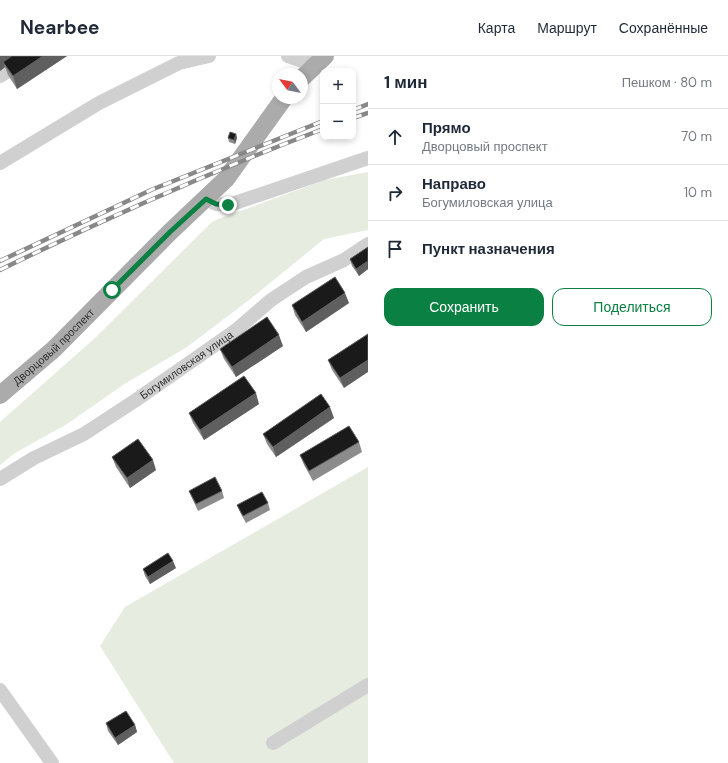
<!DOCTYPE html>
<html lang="ru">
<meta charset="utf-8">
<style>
:root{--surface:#fff;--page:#f2f2f3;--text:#1f2937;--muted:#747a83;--line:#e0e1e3;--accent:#0b8043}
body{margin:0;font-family:"DM Sans",sans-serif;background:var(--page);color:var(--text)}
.controls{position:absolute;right:12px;top:12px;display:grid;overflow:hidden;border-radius:8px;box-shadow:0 2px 6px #0003}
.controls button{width:36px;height:36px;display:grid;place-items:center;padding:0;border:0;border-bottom:1px solid var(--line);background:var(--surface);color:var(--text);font:20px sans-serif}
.compass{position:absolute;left:272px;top:12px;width:36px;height:36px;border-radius:50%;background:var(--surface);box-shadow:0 2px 6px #0003;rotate:302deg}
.stop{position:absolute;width:12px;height:12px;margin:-9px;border:3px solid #0b8043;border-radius:50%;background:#fff}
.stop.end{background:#0b8043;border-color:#fff;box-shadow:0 1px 4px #0008}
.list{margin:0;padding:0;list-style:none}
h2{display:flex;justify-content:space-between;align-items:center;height:52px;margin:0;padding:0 16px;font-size:17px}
h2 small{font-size:13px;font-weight:400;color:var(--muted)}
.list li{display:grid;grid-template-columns:26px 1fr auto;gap:12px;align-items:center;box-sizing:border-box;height:56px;padding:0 16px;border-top:1px solid var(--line)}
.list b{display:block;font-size:15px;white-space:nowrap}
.list p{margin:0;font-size:13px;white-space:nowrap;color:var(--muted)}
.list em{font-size:13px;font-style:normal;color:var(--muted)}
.actions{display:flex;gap:8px;padding:12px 16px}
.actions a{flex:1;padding:9px 0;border:1px solid var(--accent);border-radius:12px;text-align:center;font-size:14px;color:var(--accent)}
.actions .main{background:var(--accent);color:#fff}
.icon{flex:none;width:22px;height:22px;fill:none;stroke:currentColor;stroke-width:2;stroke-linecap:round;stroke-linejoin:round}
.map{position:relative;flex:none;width:368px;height:707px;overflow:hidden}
header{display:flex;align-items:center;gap:24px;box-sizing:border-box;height:56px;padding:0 20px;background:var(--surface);border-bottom:1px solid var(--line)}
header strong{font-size:19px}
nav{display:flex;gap:22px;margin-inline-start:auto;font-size:14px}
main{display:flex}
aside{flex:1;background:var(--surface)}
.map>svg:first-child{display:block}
.green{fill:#e6ecdf}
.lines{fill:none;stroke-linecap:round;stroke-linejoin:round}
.minor{stroke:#d0d0d0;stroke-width:14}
.major{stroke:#ababab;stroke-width:18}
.rail-casing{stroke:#888;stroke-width:4.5}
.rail{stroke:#fff;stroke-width:3;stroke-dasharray:9;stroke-linecap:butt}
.wall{fill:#8c8c8c}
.shaded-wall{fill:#5f5f5f}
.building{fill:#1a1a1a;stroke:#5f5f5f}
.route{stroke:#0b8043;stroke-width:5}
.labels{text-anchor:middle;stroke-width:4;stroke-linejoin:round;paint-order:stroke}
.street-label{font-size:11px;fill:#333;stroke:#fff}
</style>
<header>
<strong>Nearbee</strong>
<nav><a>Карта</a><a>Маршрут</a><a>Сохранённые</a></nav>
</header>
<main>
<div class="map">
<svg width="368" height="707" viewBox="0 0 368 707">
<rect width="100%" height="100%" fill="#fff"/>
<g class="green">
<path d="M368 116V174L324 183 249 244 187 291 126 327 67 368 15 397 0 409V366L95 282 213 165 325 124Z"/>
<path d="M368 411V707H174L100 590 125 551Z"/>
</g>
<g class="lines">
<g class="minor">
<path d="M288 0 315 9"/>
<path d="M0 20 31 0"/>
<path d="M0 107 99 47 179 7 209 0"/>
<path d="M206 143 216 148 229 149 368 102"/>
<path id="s1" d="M0 423 34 402 84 378 136 344 235 275 271 244 306 221 344 204 368 188"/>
<path d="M0 634 52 707"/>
<path d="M273 687 368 629"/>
</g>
<g class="major">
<path d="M302 22 325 0"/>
<path id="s2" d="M0 339 54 293 170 176 226 123 284 42"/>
</g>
<g class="rail-casing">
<g id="rail">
<path d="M353 54 368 48"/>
<path d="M353 62 368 57"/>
<path d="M0 205 151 134 323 65"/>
<path d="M0 214C106 162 213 115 323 73"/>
</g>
</g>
<use href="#rail" class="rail"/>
</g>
<g class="wall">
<path d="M0 0H67L17 33 8 19 5 11 0 15Z"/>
<path d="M236 78 237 82 235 88 229 86 228 82Z"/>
<path d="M368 191V213L359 220 352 210 350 203Z"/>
<path d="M349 247 306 276 295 259 292 249Z"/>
<path d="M368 278 344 332 332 314 328 304Z"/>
<path d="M283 290 236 321 224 303 220 293Z"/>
<path d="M259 348 204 384 193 367 189 357Z"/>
<path d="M334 362 276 401 267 388 263 378Z"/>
<path d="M359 386 362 396 313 425 304 409 300 399Z"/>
<path d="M112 401 156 414 130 432 116 411Z"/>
<path d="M189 435H222L224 442 198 455 192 442Z"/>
<path d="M268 447 270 454 246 467 240 456 237 449Z"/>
<path d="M176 512 150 528 145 520 143 513Z"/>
<path d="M106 667 135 669 137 676 118 689 108 675Z"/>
</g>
<g class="shaded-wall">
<path d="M0 0H21L3 6 5 11 0 15Z"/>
<path d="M43 0H67L17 33 13 20Z"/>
<path d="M236 78 237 82 235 88 234 84Z"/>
<path d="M368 205V213L359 220 356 213Z"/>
<path d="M345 237 349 247 306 276 302 266Z"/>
<path d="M279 279 283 290 236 321 232 311Z"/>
<path d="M368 304V316L344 332 340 322Z"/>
<path d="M256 337 259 348 204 384 200 374Z"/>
<path d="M330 351 334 362 276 401 273 391Z"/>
<path d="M153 404 156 414 130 432 127 422Z"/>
<path d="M173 505 176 512 150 528 148 521Z"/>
<path d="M135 669 137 676 118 689 115 682Z"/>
</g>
<g class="building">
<path d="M12 0H43L13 20 3 6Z"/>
<path d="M230 76 236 78 234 84 228 82Z"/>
<path d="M368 191V205L356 213 350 203Z"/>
<path d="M335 221 345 237 302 266 292 249Z"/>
<path d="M267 261 279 279 232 311 220 293Z"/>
<path d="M368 278V304L340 322 328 304Z"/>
<path d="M244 320 256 337 200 374 189 357Z"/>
<path d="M321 338 330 351 273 391 263 378Z"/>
<path d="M349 370 359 386 309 415 300 399Z"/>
<path d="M138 383 153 404 127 422 112 401Z"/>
<path d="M215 421 222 435 196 448 189 435Z"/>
<path d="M262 436 268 447 243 460 237 449Z"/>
<path d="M168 497 173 505 148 521 143 513Z"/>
<path d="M126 655 135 669 115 682 106 667Z"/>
</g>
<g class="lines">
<path class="route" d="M112 234 170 176 206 143 216 148 228 149"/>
</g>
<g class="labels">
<g class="street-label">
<text dy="4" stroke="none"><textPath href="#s2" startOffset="72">Дворцовый проспект</textPath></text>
<text dy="4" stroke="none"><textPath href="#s1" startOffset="219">Богумиловская улица</textPath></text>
</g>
</g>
</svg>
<div class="controls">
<button>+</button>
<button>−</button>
</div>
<svg class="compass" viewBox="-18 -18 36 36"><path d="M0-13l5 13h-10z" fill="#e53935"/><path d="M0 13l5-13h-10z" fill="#747a83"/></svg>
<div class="stop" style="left:112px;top:234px"></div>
<div class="stop end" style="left:228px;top:149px"></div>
</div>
<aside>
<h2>1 мин<small>Пешком · 80 m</small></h2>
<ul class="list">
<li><svg class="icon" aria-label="ahead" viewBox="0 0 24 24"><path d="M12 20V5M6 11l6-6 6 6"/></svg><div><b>Прямо</b><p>Дворцовый проспект</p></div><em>70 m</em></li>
<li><svg class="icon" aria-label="right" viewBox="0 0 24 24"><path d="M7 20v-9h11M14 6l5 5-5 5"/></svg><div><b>Направо</b><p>Богумиловская улица</p></div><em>10 m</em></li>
<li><svg class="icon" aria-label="arrive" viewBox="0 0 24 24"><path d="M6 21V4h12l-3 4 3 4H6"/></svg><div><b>Пункт назначения</b></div></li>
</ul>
<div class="actions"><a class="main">Сохранить</a><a>Поделиться</a></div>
</aside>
</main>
